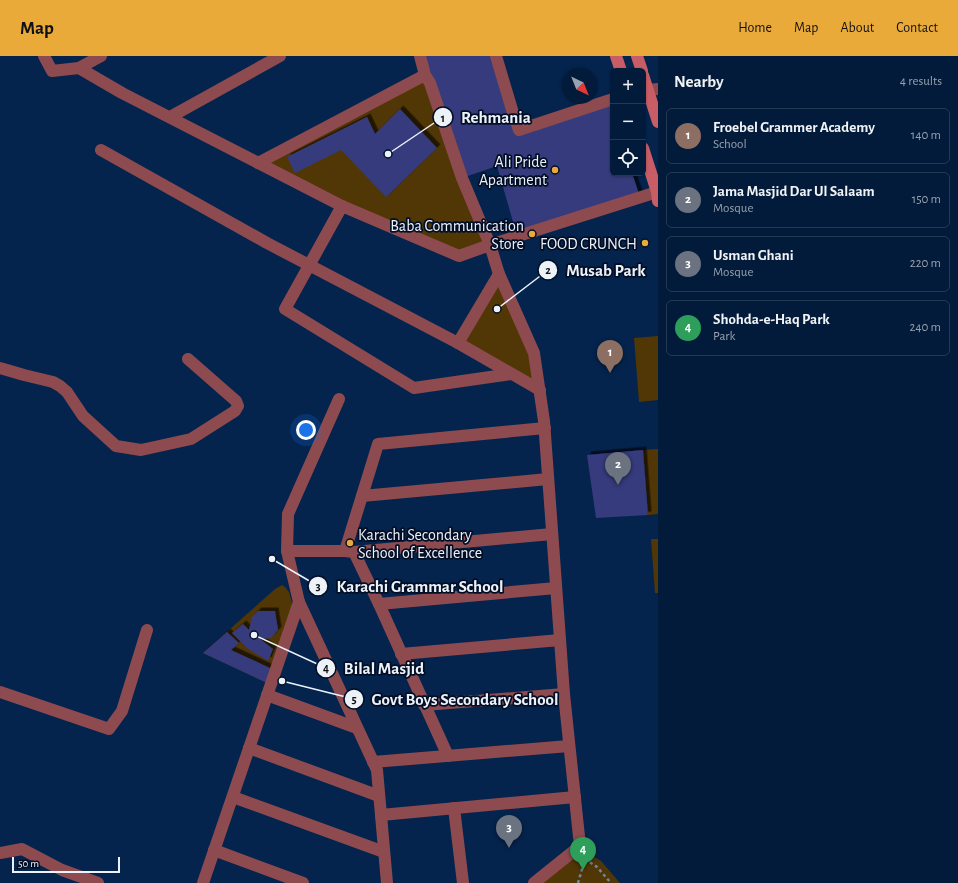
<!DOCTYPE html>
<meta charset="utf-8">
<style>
:root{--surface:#031b3a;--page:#112845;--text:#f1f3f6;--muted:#97a1af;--line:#243954;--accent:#eaaa39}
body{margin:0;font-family:"Alegreya Sans",sans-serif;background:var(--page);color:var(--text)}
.controls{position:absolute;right:12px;top:12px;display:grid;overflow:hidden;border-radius:6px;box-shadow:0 1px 3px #0004}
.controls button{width:36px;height:36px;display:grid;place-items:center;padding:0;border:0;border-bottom:1px solid var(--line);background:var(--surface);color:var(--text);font:20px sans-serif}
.compass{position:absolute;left:562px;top:12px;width:36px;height:36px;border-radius:50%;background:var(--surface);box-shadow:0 1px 3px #0004;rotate:137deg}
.scale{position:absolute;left:12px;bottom:10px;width:108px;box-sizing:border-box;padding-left:4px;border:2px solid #edf2f9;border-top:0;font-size:11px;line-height:14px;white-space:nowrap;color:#edf2f9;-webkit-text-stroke:3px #010e25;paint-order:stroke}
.you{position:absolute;left:306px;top:374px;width:14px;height:14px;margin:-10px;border:3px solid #fff;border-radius:50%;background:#1a73e8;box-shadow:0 0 0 6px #1a73e833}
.badge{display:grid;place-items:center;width:26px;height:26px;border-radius:50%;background:var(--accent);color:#fff;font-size:13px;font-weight:700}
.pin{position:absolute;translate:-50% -33px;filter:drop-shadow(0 1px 2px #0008)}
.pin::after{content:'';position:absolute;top:21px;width:14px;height:12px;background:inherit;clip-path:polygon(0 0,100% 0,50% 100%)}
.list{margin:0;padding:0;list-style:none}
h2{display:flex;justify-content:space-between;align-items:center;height:52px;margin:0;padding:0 16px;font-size:17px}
h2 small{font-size:13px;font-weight:400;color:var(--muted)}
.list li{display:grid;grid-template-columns:26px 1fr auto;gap:12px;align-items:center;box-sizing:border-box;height:56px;margin:0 8px 8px;padding:0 8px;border:1px solid var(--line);border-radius:6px}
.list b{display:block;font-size:15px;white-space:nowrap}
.list p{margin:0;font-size:13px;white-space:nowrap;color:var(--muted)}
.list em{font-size:13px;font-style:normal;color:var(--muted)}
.icon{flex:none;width:22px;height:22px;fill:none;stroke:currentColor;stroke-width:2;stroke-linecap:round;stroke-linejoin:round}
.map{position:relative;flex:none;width:658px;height:827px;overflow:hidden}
header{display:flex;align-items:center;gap:24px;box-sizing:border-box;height:56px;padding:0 20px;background:var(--accent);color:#111}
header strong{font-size:19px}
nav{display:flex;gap:22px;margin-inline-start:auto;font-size:14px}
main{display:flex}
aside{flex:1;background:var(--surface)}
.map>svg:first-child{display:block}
.green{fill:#513705}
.building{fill:#363a7b;filter:url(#shadow)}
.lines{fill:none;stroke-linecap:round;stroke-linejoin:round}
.path{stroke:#7386a0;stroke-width:2.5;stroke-dasharray:3 3;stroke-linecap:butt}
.street{stroke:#8e4b4f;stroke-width:12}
.secondary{stroke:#c85d65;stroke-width:12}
.poi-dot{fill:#eaaa39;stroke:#010e25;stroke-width:1.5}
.labels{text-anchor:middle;stroke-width:3.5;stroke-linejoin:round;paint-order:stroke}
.poi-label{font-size:16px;fill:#edf2f9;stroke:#010e25;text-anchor:end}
.leader{fill:none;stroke:#edf2f9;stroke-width:1.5}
.callout-dot{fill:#edf2f9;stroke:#010e25;stroke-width:1.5}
.mark-label{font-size:12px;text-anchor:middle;font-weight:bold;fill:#111}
.callout-label{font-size:17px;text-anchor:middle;font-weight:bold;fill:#edf2f9;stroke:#010e25;stroke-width:3.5;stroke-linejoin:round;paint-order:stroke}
</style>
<header>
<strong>Map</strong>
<nav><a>Home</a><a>Map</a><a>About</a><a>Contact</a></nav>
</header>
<main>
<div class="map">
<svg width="658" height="827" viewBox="0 0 658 827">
<defs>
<filter id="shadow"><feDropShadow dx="3.5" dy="-3.5" stdDeviation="0" flood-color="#0009"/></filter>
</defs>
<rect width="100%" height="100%" fill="#04244e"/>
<g class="green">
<path d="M425 19 490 189 459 200 258 107Z"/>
<path d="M499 218 534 297 540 334 458 287Z"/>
<path d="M658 280V344L639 346 634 282Z"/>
<path d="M658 393V458L648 459 643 394Z"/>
<path d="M651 483H658V537H655Z"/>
<path d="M282 529 285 531 289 536 293 550 267 627 203 597 275 533Z"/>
<path d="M582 793 601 805 620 827H541Z"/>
</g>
<g class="building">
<path d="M420 0H496L519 75 609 45 613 57V117H632L640 141 517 180 497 110 462 122Z"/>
<path d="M400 53 437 92 386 141 341 94 295 117 287 101 367 61 375 78Z"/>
<path d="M643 394 648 459 596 462 587 399Z"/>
<path d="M258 555H275L278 574 271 582 260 583 273 593 268 605 248 593 232 577 243 568 249 574 252 561Z"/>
<path d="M227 576 239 587 231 594 272 613 267 627 203 597Z"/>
</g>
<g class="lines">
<g class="path">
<path d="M585 803 597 811 611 827"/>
<path d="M578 827 585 803"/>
</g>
<g class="street">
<path d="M44 0 52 15 79 12 122 37 342 150 459 200 490 189 657 136"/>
<path d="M420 0 425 19 430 27 462 122 490 189 499 218 534 297 544 365 564 638 580 790 534 827"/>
<path d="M496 0 513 57 519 74 613 43"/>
<path d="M79 12 101 0"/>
<path d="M648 34 658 33"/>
<path d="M170 61 280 0"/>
<path d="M101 94 267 187 458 287 540 334"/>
<path d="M258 107 425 19"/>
<path d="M342 150 285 253 414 332 511 318"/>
<path d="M458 287 499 218"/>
<path d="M0 312 24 319 53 326 60 330 67 336 83 360 116 390 141 394 191 383 235 355 238 350 236 345 188 303"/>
<path d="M339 343 288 458 287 495 299 546 377 714 387 827"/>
<path d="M362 440 548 423"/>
<path d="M287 495H345L354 496 379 548 448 700"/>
<path d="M345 495 378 388 545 372"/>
<path d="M354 496 552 478"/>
<path d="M379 548 556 532"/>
<path d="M401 598 560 584"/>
<path d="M0 636 109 673 122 655 147 574"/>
<path d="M267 639 357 672"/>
<path d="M424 649 564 638"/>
<path d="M249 692 379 740"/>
<path d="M373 706 569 690"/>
<path d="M233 741 384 796"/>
<path d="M454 752 463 827"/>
<path d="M381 759 575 741"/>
<path d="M214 794 303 827"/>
<path d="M0 797 22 793 62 814 98 827"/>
<path d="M203 827 299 546"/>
</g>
<g class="secondary">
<path d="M616 0 621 15"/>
<path d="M637 0 642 15"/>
<path d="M643 19 658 66"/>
<path d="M643 92 657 136 658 145"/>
</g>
</g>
<g class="poi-dot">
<circle cx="555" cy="114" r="4"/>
<circle cx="532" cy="178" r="4"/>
<circle cx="645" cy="187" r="4"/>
<circle cx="350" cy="487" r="4"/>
</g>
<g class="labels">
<g class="poi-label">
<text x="547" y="111">Ali Pride<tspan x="547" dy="18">Apartment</tspan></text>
<text x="524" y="175">Baba Communication<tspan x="524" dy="18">Store</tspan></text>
<text x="637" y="193">FOOD CRUNCH</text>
<text x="358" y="484" text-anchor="start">Karachi Secondary<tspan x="358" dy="18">School of Excellence</tspan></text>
</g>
</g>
<path class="leader" d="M388 98L443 61M497 253L548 214M272 503L318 530M254 579L326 612M282 625L354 643"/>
<g class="callout-dot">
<circle cx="388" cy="98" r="4"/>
<circle cx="497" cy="253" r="4"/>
<circle cx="272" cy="503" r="4"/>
<circle cx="254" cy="579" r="4"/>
<circle cx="282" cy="625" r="4"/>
<circle cx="443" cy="61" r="10"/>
<circle cx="548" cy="214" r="10"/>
<circle cx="318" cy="530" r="10"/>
<circle cx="326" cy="612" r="10"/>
<circle cx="354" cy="643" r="10"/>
</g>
<g class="mark-label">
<text x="443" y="66">1</text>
<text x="548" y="218">2</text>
<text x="318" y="534">3</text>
<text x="326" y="616">4</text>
<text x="354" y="647">5</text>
</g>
<g class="callout-label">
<text x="496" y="67">Rehmania</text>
<text x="606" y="220">Musab Park</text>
<text x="420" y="536">Karachi Grammar School</text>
<text x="384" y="618">Bilal Masjid</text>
<text x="465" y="649">Govt Boys Secondary School</text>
</g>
</svg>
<div class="controls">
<button>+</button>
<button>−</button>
<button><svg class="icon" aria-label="locate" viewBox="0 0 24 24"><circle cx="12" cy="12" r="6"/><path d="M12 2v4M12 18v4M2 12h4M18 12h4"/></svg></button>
</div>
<svg class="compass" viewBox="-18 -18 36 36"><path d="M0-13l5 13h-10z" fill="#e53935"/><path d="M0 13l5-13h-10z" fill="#97a1af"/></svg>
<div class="scale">50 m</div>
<div class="you"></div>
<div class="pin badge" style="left:610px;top:317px;background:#8d6e63">1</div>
<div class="pin badge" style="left:618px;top:429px;background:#6b7280">2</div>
<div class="pin badge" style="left:509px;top:792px;background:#6b7280">3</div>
<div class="pin badge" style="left:583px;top:814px;background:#2e9e5b">4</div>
</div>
<aside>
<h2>Nearby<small>4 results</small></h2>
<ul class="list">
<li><span class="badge" style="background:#8d6e63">1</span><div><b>Froebel Grammer Academy</b><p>School</p></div><em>140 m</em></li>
<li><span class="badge" style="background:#6b7280">2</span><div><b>Jama Masjid Dar Ul Salaam</b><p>Mosque</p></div><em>150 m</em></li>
<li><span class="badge" style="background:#6b7280">3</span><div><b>Usman Ghani</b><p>Mosque</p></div><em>220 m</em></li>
<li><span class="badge" style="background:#2e9e5b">4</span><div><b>Shohda-e-Haq Park</b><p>Park</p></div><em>240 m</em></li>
</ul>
</aside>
</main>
